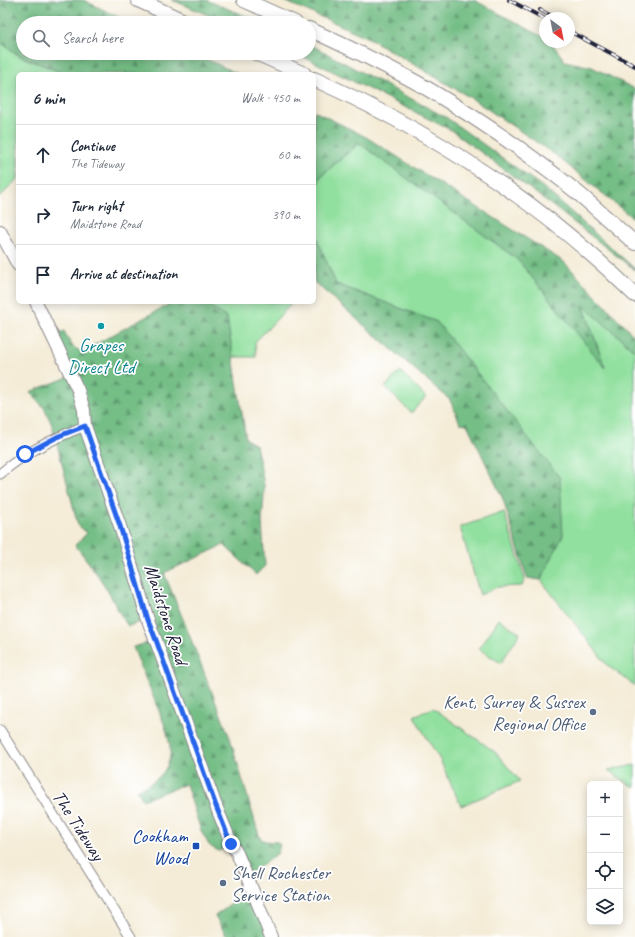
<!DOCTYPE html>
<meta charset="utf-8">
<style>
:root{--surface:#fff;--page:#f2f2f3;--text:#1f2937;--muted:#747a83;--line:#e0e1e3}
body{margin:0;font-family:Caveat,sans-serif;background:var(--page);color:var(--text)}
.controls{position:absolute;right:12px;bottom:12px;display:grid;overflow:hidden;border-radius:6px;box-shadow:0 2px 10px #0003}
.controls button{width:36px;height:36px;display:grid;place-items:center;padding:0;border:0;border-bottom:1px solid var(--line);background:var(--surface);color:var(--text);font:20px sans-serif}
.compass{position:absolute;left:539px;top:12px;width:36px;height:36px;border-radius:50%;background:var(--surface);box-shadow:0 2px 10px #0003;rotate:148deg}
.stop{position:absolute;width:12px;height:12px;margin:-9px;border:3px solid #2563eb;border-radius:50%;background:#fff}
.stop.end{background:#2563eb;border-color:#fff;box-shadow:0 1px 4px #0008}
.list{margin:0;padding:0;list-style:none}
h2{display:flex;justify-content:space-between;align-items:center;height:52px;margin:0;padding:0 16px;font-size:17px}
h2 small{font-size:13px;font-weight:400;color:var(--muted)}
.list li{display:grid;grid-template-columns:26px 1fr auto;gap:12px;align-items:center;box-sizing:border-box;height:60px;padding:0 16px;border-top:1px solid var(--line)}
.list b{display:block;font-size:15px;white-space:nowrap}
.list p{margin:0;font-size:13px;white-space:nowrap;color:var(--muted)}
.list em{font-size:13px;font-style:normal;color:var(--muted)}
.icon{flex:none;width:22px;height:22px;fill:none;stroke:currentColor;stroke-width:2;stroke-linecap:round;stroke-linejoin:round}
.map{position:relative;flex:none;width:635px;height:937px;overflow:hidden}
.search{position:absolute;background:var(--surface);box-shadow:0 2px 10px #0003;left:16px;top:16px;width:300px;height:44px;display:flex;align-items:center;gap:10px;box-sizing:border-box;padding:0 14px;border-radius:22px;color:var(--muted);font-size:15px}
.panel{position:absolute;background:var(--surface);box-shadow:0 2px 10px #0003;left:16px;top:72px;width:300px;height:232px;border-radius:6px}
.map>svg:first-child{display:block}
.grass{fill:#91e09f;stroke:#5a816d}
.forest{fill:url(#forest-firs);stroke:#4b7060}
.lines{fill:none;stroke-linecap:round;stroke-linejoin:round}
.minor-casing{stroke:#8b8789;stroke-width:11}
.major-casing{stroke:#8b8789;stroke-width:14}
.highway-casing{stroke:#8b8789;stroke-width:16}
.minor{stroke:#fff;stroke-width:9}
.major{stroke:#fff;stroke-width:12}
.highway{stroke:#fff;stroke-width:14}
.rail-casing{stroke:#22223b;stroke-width:4}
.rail{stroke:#fff;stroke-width:2.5;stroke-dasharray:8;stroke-linecap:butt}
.route{stroke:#2563eb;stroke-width:5}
.culture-dot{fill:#0f9aa8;stroke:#fff;stroke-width:1.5}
.service-dot{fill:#5c6f8a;stroke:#fff;stroke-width:1.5}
.transit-dot{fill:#1a4fb4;stroke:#fff;stroke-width:1.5}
.labels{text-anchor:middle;stroke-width:3.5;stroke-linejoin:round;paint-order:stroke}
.culture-label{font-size:19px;fill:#0d838f;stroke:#fff}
.street-label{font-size:19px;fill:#22223b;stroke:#fff}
.service-label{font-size:19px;fill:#4e5e75;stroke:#fff;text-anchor:end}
.transit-label{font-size:19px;fill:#164399;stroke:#fff;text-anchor:end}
</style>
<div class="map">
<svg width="635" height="937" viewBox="0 0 635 937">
<defs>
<pattern id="forest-firs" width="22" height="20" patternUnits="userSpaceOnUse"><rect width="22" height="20" fill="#74be86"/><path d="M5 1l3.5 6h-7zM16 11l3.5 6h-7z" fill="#5f9a6f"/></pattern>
</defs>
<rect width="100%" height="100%" fill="#fff"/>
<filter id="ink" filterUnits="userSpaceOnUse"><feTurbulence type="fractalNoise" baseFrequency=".025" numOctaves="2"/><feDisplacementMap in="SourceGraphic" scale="8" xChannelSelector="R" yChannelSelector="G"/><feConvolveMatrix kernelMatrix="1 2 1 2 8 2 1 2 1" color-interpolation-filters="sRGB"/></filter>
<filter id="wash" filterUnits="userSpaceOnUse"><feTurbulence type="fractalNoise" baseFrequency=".012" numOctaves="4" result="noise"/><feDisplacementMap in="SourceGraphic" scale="16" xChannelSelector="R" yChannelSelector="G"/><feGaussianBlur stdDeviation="0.9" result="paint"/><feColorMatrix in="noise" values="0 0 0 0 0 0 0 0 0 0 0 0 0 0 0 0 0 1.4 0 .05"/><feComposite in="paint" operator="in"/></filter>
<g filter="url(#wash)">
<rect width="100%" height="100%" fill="#f4ecd7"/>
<g class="grass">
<path d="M0 42 20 56 65 74H18V178L0 197Z"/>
<path d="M359 143 518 260 604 366 583 304 635 351V686L607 665 541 580 563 535 437 322 336 284 314 232V195L320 177Z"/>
<path d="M204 302H293L255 342 256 357H233L227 318Z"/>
<path d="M400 371 426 397 411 413 385 387Z"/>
<path d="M504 512 525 579 522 586 497 587 480 595 460 527Z"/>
<path d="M499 619 520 633 501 663 479 649Z"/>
<path d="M433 708 495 752 520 781 461 806 440 760 414 716Z"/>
<path d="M635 765V788L608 770Z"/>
</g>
<g class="forest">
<path d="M0 0H83L131 23H23V53H194L238 74H65L20 56 0 42Z"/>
<path d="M172 0H206L263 23H227Z"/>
<path d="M282 0H474L545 38V42H551L565 61 592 67 635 89V220L554 154 471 98 367 37Z"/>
<path d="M309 44 447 118 544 188 635 269V270L541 197 451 130 296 53H309Z"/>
<path d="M314 111 366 137 564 262 635 337V351L583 305 605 368 518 260 359 143 320 177 314 195Z"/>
<path d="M314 232 336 284 437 322 560 478 563 535 541 580 527 578 503 499 467 424 460 423 450 400 314 282Z"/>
<path d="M173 302H204L227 318 246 439 256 445 264 484V495L262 522 265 566 256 575 224 545 164 573 185 624 230 738 259 835 261 839 265 841 277 842 280 845 277 854 250 873 232 844 219 851 213 848 209 845 201 831 186 784 143 800 137 790C150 784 164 777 168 763 171 756 171 748 169 742 167 728 160 714 155 701 147 683 140 665 133 647L155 641 148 620 128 626C119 614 114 601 106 588 97 573 86 559 75 545L87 533 78 525 52 425 45 409 30 392 71 376 53 337 64 331C69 341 72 350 83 351Z"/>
<path d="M252 889 271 937H227L215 916Z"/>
</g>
</g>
<g filter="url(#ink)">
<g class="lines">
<g class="minor-casing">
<g id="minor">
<path d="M0 474C25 452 54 438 85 426"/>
<path d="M0 730 131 937"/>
</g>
</g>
<g class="major-casing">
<g id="major">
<path d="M0 231 18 265"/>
<path d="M36 302 78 390 84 410 85 426 120 526 148 620 156 641 216 806 231 843 237 853 252 889 271 937"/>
</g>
</g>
<g class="highway-casing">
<g id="highway">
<path d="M138 0 188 23"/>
<path d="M244 0 295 23"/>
<path d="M309 29C350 48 390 67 428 89 480 120 531 155 578 193 597 209 616 227 635 243"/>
<path d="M256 53 304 74"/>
<path d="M314 79C432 132 543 204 635 295"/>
</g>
</g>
<use href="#minor" class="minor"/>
<use href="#major" class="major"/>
<use href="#highway" class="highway"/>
<g class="rail-casing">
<g id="rail">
<path d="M509 0 545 19"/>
<path d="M540 10 555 18"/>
<path d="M569 31 635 66"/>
</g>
</g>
<use href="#rail" class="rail"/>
</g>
</g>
<g class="lines" filter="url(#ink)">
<path class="route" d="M25 454 59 436 85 426 120 526 148 620 156 640 216 806 231 844"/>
</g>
<circle class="culture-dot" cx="101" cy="326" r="4"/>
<g class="service-dot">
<circle cx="593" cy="712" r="4"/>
<circle cx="223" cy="883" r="4"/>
</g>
<rect class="transit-dot" x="192" y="842" width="8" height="8" rx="2"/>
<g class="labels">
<g class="culture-label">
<text x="101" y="351">Grapes<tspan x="101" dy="22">Direct Ltd</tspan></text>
</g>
<g class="street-label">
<text transform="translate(167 614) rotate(72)" y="7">Maidstone Road</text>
<text transform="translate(79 825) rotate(57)" y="7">The Tideway</text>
</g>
<g class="service-label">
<text x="585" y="708">Kent, Surrey &amp; Sussex<tspan x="585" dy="22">Regional Office</tspan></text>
<text x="231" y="879" text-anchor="start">Shell Rochester<tspan x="231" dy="22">Service Station</tspan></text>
</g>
<g class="transit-label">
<text x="188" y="842">Cookham<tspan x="188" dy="22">Wood</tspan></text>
</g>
</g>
</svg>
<div class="controls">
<button>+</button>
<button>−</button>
<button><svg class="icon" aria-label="locate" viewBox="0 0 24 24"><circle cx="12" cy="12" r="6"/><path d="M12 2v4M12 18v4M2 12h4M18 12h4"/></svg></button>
<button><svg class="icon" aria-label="layers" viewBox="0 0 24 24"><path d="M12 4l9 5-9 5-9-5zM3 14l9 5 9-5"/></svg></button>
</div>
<svg class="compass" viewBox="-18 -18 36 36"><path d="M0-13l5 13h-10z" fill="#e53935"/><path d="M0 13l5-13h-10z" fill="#747a83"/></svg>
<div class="stop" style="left:25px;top:454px"></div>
<div class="stop end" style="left:231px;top:844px"></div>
<div class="search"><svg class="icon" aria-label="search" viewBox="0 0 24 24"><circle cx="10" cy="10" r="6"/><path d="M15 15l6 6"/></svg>Search here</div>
<section class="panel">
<h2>6 min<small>Walk · 450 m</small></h2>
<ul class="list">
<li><svg class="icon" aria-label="ahead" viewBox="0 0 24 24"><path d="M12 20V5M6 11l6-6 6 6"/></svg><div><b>Continue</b><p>The Tideway</p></div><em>60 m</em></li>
<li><svg class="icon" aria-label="right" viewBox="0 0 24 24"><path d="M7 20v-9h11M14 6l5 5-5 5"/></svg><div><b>Turn right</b><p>Maidstone Road</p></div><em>390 m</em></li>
<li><svg class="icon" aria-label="arrive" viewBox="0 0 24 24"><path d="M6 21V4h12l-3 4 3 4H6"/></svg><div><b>Arrive at destination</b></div></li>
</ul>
</section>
</div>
